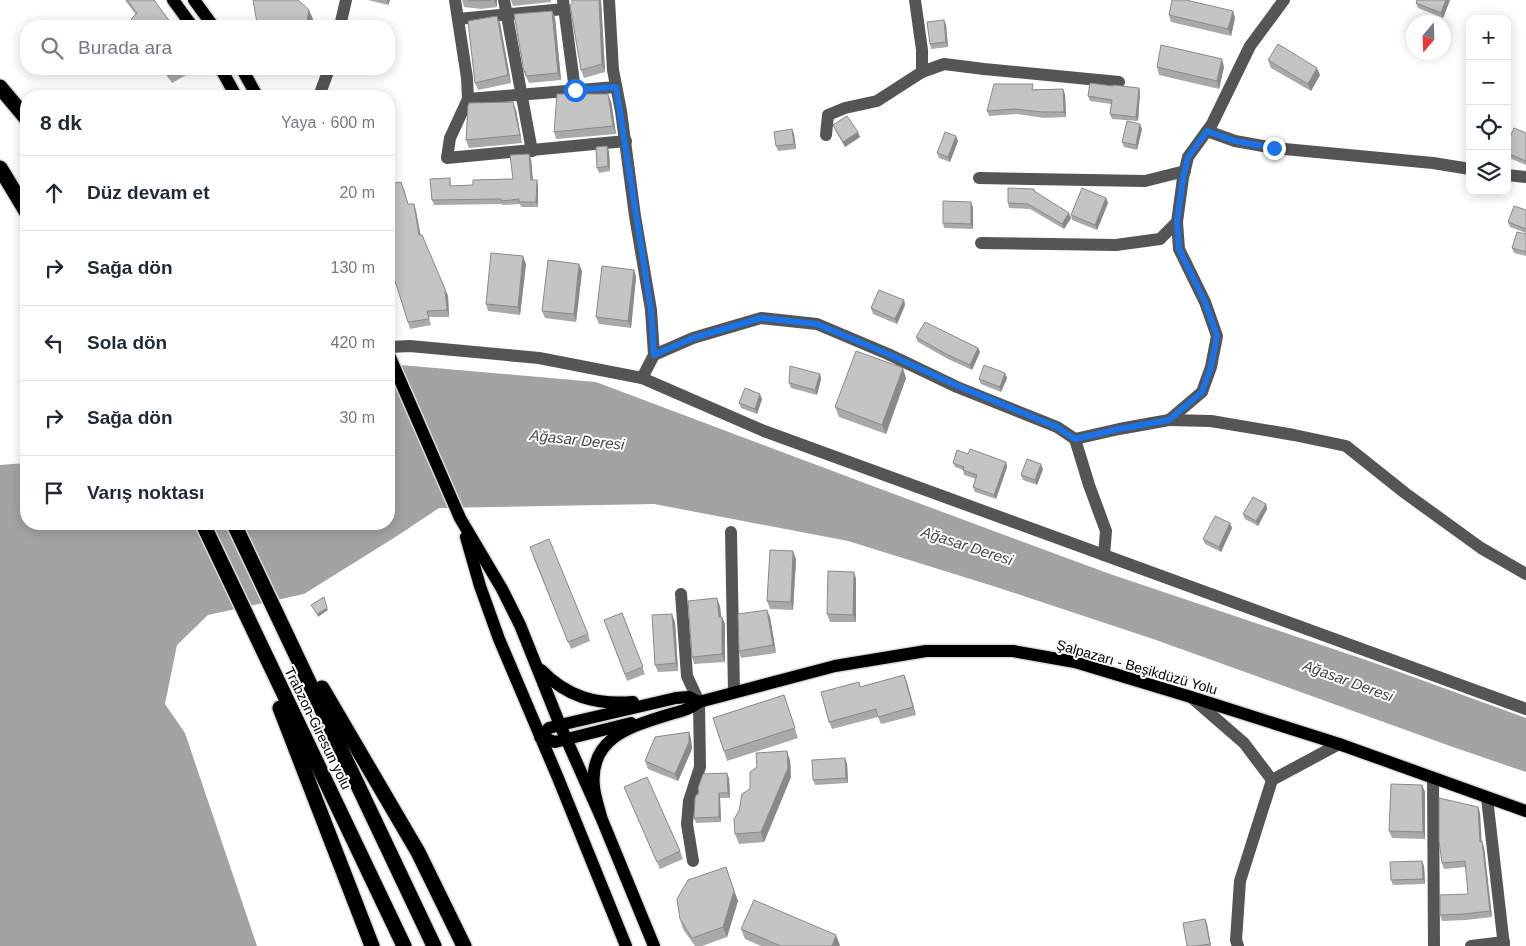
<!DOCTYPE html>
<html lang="tr">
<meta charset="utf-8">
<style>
:root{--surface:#fff;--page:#f6f6f7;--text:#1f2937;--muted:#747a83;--line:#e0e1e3}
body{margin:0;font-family:Helvetica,sans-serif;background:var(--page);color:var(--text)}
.controls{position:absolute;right:15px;top:15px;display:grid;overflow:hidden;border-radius:10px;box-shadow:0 2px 12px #0003}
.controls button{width:45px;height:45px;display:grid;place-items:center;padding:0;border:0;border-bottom:1px solid var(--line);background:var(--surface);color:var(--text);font:25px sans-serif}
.compass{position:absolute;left:1406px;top:15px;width:45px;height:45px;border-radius:50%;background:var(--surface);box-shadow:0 2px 12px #0003;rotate:199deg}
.stop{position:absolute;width:15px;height:15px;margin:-11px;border:4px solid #1a73e8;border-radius:50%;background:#fff}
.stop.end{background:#1a73e8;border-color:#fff;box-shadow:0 1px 5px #0008}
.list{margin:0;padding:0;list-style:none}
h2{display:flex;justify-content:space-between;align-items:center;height:65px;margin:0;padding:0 20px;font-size:21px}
h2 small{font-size:16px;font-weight:400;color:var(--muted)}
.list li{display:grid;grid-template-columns:32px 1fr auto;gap:15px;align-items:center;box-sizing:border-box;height:75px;padding:0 20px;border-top:1px solid var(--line)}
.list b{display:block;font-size:19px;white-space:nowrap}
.list em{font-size:16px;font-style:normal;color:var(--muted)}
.icon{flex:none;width:28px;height:28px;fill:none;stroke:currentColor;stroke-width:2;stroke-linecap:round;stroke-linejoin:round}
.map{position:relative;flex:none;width:1526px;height:946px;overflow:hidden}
.search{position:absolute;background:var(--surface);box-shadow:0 2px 12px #0003;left:20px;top:20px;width:375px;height:55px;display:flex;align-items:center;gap:12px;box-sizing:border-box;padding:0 18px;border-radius:20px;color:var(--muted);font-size:19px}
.panel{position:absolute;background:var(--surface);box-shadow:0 2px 12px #0003;left:20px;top:90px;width:375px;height:440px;border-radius:20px}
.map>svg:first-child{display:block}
.water{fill:#a3a3a3}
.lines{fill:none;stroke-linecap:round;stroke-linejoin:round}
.major-casing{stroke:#dbdbdb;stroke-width:15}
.highway-casing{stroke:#dbdbdb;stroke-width:18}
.minor{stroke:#555;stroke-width:12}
.major{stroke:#000;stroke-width:12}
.highway{stroke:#000;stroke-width:15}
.wall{fill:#a9a9a9}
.shaded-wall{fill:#898989}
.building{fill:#c4c4c4;stroke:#898989}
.route{stroke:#1a73e8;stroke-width:6}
.labels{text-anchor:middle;stroke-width:4;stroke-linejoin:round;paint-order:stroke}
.street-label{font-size:14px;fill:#000;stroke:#fff}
.water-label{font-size:15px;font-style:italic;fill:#444;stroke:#fff}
</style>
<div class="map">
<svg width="1526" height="946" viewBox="0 0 1526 946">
<rect width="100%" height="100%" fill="#fff"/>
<path class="water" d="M389 364 596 382 886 491 1110 574 1372 662 1526 718V772L1450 746 1156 640 993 586 848 541 654 504 439 508 397 536 304 594 208 615 177 645 165 704 185 733 257 946H0V465L26 463V524H389Z"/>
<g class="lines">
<g class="major-casing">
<g id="major">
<path d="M173 0 192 26"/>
<path d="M194 0 213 26"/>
<path d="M221 69 236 96"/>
<path d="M242 69 257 96"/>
<path d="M389 355 460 518 502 589 520 625 560 725 601 817 654 946"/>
<path d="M466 537 480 586 499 639 558 778 626 946"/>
<path d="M541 670C567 697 596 705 633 702"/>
<path d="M631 723 555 742 540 737 549 728 560 725 676 698 689 697 699 702"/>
<path d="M601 817C599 808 595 797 594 787 589 740 626 728 664 716 679 711 685 712 699 702L835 666 926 651H1013L1075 662 1191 697 1339 744 1526 811"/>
</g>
</g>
<g class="highway-casing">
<g id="highway">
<path d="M0 87 26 118"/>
<path d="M0 168 26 211"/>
<path d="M203 524 404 946"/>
<path d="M234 524 434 946"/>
<path d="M322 688 418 852 464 946"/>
<path d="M280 708 372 946"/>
</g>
</g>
<g class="minor">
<path d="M455 0 467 78 468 99 450 138 447 158 626 141"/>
<path d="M504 0 532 151"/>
<path d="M563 0 575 90"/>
<path d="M609 0 613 70 621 111 635 216 651 310 654 355 642 378"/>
<path d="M458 19 564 9"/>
<path d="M340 26 346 0"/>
<path d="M922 72 944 64 984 69 1119 82"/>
<path d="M319 96 329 69"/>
<path d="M468 99 616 87"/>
<path d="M1207 131 1235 141 1274 148 1433 163 1470 169"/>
<path d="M826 135 828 115 845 108 877 101 922 72V50L915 0"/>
<path d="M1507 175 1526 177"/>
<path d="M979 178 1145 181 1185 171"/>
<path d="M981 243 1116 245 1160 239 1177 222"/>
<path d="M389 347 410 346 539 358 642 378 764 431 1526 709"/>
<path d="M654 355 693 338 761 318 817 324 888 354 957 387 1057 427 1075 439 1089 485 1106 531 1104 555"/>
<path d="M1169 420 1211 421 1294 435 1346 446 1405 493 1481 548 1526 574"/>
<path d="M1075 439 1119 429 1169 420 1202 392 1211 367 1217 336 1205 302 1179 249 1177 222 1183 178 1188 157 1212 124 1250 46 1284 0"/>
<path d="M731 532 734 692"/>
<path d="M681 594 687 676 699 702 700 767 689 801 687 824 693 861"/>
<path d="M1191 697 1244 743 1272 780"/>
<path d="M1433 778 1434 946"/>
<path d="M1487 798 1504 946"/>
<path d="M1238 946 1236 940 1240 881 1272 780 1339 744"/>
<path d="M1471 946 1504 942"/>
</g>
<use href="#major" class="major"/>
<use href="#highway" class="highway"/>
</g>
<g class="wall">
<path d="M125 0H154L173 26H134L131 19 136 15Z"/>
<path d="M368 0H390L388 5Z"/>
<path d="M462 0H497V7L481 9 464 7Z"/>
<path d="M511 0H551V2L513 6Z"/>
<path d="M572 0H601L605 72 584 78 581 70Z"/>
<path d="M1417 0H1450L1443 18 1418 8 1416 3Z"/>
<path d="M552 11 555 18 561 80 529 83 524 72Z"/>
<path d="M1233 11 1235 18 1231 36 1171 22 1169 15Z"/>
<path d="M944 20 946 25 948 47 931 49 930 44Z"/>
<path d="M500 23 511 83 478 90 475 83Z"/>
<path d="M1268 60 1320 75 1311 91 1271 68Z"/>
<path d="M1157 67H1224L1219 89 1159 75Z"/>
<path d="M162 69H197L172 83Z"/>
<path d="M1113 86 1139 88 1140 92 1138 121 1112 119 1110 114 1111 104 1090 101 1088 96Z"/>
<path d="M1035 89 1065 94 1066 117 1044 118 1017 114 989 116 987 111Z"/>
<path d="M611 101 616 134 556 139 554 132Z"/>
<path d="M516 110 522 143 469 148 466 140Z"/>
<path d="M833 125 858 132 860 137 845 147 835 130Z"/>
<path d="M792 129 794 134 796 149 778 151 776 146Z"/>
<path d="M1142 129 1137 150 1124 147 1122 142Z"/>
<path d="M1526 133V165L1507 157V144Z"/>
<path d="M958 141 950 162 939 158 937 153Z"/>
<path d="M609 151 610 171 599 173 597 168Z"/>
<path d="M531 159 533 180 538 185V207H521L520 204 502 205V204L434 205 432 200 450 178 451 186 473 185 513 179Z"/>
<path d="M389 184 404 188 408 204H414L416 211 420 235 448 296 449 317H429L431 325 410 329 398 289 389 269V238H392L389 208Z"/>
<path d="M1034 189 1035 192 1071 218 1064 229 1030 209 1009 208 1008 203Z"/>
<path d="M1106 198 1108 203 1097 230 1072 220 1071 215Z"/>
<path d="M973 207V229L944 228 943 223Z"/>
<path d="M1526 210V233L1510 227 1508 222Z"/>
<path d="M1526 234V256L1514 253 1512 248Z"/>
<path d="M526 264 520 315 488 311 486 304Z"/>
<path d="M634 270 636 277 631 328 599 324 596 317Z"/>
<path d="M582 271 576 322 545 318 542 311Z"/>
<path d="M904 300 905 305 897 324 873 314 871 308Z"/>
<path d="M916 337 978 348 980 352 972 370 948 359 918 342Z"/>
<path d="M1005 373 1007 378 1001 392 981 384 979 379Z"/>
<path d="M820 374 821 379 817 395 791 388 789 383Z"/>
<path d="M906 378 886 434 839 417 835 407Z"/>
<path d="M762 399 757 414 741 408 739 403Z"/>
<path d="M968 454 1006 462 1007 467 996 499 975 492 973 487 976 479 964 475 963 470 955 467 953 463Z"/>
<path d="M1043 469 1037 485 1023 480 1021 475Z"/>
<path d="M1266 504 1267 509 1258 526 1245 519 1243 514Z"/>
<path d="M1232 528 1221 552 1205 544 1203 539Z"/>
<path d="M532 554 588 634 590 641 571 649Z"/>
<path d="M796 559 793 610 770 609 767 601Z"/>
<path d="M854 572 856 579V622H830L827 614Z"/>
<path d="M720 606 721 617H722L725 624V662L694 664 692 657Z"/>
<path d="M622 613 645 674 627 681 604 620Z"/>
<path d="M770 617 776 653 741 658 739 651Z"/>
<path d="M675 622 678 671 658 672 655 665Z"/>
<path d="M904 675 916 715 881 724 878 717 832 729 829 722 861 687Z"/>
<path d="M784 695 798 738 727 761 713 718Z"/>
<path d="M689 732 691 739 692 749 678 781 648 769 645 761Z"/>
<path d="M790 760 791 777 764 842 739 844 735 834Z"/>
<path d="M847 763 848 783 815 785 813 780Z"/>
<path d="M729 778 730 798H720L721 822 696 823 694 818 699 794Z"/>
<path d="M1422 785 1425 792V839L1392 838 1389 831Z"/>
<path d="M624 787 680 851 683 859 660 869Z"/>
<path d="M1478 807 1480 813 1481 842 1484 847 1492 917 1466 920 1442 921 1440 915 1468 894 1466 867 1444 869 1442 863Z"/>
<path d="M1422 861 1424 866 1425 884 1393 885 1391 880Z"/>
<path d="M726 867 738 901 727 937 702 946H695L683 929 680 919Z"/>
<path d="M1205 919 1207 924 1211 946H1187Z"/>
<path d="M741 929 840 945 839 946H761L745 939Z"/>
</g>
<g class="shaded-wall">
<path d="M387 0H390L388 5Z"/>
<path d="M494 0H497V7Z"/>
<path d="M599 0H601L605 72 602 64Z"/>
<path d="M1446 0H1450L1443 18 1441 13Z"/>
<path d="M309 10 313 19 311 26H306Z"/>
<path d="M552 11 555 18 561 80 558 73Z"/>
<path d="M1233 11 1235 18 1231 36 1228 29Z"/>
<path d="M497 16 500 23 511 83 508 75Z"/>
<path d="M944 20 946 25 948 47 946 42Z"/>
<path d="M1222 59 1224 67 1219 89 1217 81Z"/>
<path d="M1317 68 1320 75 1311 91 1308 84Z"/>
<path d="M1139 88 1140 92 1138 121 1136 117Z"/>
<path d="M1063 89 1065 94 1066 117 1064 112Z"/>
<path d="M608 94 611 101 616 134 613 126Z"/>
<path d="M513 102 516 110 522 143 520 135Z"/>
<path d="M1508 111 1510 116 1507 121V112Z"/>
<path d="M1140 124 1142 129 1137 150 1136 145Z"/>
<path d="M792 129 794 134 796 149 794 144Z"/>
<path d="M858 132 860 137 845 147 843 142Z"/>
<path d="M956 136 958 141 950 162 948 157Z"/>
<path d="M607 146 609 151 610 171 608 166Z"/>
<path d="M529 154 531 159 533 184 531 180Z"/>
<path d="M537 180 538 185V207L536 202Z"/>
<path d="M1106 198 1108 203 1097 230 1095 225Z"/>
<path d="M971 202 973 207V229L971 224Z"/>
<path d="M414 204 416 211 422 242 419 235Z"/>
<path d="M1069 213 1071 218 1064 229 1062 224Z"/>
<path d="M523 256 526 264 520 315 518 307Z"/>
<path d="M579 264 582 271 576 322 574 314Z"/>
<path d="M634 270 636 277 631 328 628 321Z"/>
<path d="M445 289 448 296 449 317 447 310Z"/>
<path d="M904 300 905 305 897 324 895 319Z"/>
<path d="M978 348 980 352 972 370 970 365Z"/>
<path d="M903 368 906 378 886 434 882 425Z"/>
<path d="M1005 373 1007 378 1001 392 1000 387Z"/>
<path d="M820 374 821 379 817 395 815 390Z"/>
<path d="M760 394 762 399 757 414 755 409Z"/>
<path d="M1006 462 1007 467 996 499 994 495Z"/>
<path d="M1041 464 1043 469 1037 485 1035 480Z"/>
<path d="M1266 504 1267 509 1258 526 1256 521Z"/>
<path d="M1230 523 1232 528 1221 552 1219 547Z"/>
<path d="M793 551 796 559 793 610 791 602Z"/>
<path d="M854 572 856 579V622L853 615Z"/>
<path d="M717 598 720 606 722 625 719 617Z"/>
<path d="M327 608 328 610 318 617 317 614Z"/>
<path d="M767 610 770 617 776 653 773 645Z"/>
<path d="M672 614 675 622 678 671 676 663Z"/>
<path d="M722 617 725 624V662L722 654Z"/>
<path d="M904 675 907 682 916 715 913 707Z"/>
<path d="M689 732 691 739 692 749 678 781 675 774Z"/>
<path d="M787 751 790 760 791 777 764 842 761 832Z"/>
<path d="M845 758 847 763 848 783 846 778Z"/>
<path d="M727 773 729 778 730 798 728 793Z"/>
<path d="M1422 785 1425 792V839L1423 832Z"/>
<path d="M719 793 720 798 721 822 719 817Z"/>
<path d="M1478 807 1480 813 1482 847 1480 842Z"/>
<path d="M1482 841 1484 847 1492 917 1490 911Z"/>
<path d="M1422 861 1424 866 1425 884 1423 879Z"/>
<path d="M734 891 738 901 727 937 723 927Z"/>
<path d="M1205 919 1207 924 1211 946 1210 944Z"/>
<path d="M836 935 840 945 839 946H832Z"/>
</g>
<g class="building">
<path d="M127 0H154L173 26H137L131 19 137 13Z"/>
<path d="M253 0H298L309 10 306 26H260L257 23Z"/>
<path d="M468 0H491L478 1Z"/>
<path d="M572 0H599L602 64 581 70 570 5 572 4Z"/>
<path d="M1172 0H1186L1233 11 1228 29 1169 15Z"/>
<path d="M1417 0H1446L1441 13 1416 3Z"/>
<path d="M552 11 558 73 526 76 525 71 524 72 514 14Z"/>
<path d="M497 16 508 75 475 83 468 21Z"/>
<path d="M944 20 946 42 930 44 927 22Z"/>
<path d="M1278 44 1317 68 1308 84 1268 60Z"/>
<path d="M1161 45 1222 59 1217 81 1157 67Z"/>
<path d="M164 69H183L169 76Z"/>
<path d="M1090 83 1113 86V85L1139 88 1136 117 1110 114 1112 100 1088 96Z"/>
<path d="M994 84H1033L1032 90 1063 89 1064 112H1042L1015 109 987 111Z"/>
<path d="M557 94H608L613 126 554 132Z"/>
<path d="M513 102 520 135 466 140 468 105 469 103Z"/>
<path d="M847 116 858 132 843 142 833 125Z"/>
<path d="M1127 121 1140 124 1136 145 1122 142Z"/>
<path d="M1514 128 1526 133V161L1507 153V144Z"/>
<path d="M792 129 794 144 776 146 774 132Z"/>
<path d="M945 132 956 136 948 157 937 153Z"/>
<path d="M607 146 608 166 597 168 596 147Z"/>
<path d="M529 154 531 180H537L536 202H519V199L501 201V199L432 200 430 179 450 178V186L473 185V180L513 179 510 155Z"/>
<path d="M401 182 408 204H414L419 235H422L445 289 447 310 427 311 429 319 408 322 396 284 389 268V238H392L389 201V184Z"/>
<path d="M1008 188 1034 189V191L1069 213 1062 224 1028 204 1008 203Z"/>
<path d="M1082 188 1106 198 1095 225 1071 215Z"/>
<path d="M943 201 971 202V224L943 223Z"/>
<path d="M1514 206 1526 210V229L1508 222Z"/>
<path d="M1517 232 1526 234V252L1512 248Z"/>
<path d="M491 253 523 256 518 307 486 304Z"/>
<path d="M548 260 579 264 574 314 542 311Z"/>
<path d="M602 266 634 270 628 321 596 317Z"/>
<path d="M879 290 904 300 895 319 871 308Z"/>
<path d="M925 322 978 348 970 365 946 354 916 337Z"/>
<path d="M856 351 903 368 882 425 835 407Z"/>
<path d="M984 365 1005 373 1000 387 979 379Z"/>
<path d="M790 366 820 374 815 390 789 383Z"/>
<path d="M745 388 760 394 755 409 739 403Z"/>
<path d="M970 449 1006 462 994 495 973 487 977 475 963 470 964 467 953 463 957 450 968 454Z"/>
<path d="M1027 459 1041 464 1035 480 1021 475Z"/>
<path d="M1253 497 1266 504 1256 521 1243 514Z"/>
<path d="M1215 516 1230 523 1219 547 1203 539Z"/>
<path d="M549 539 588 634 568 642 530 547Z"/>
<path d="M770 550 793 551 791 602 767 601Z"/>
<path d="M828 571 854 572 853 615 827 614Z"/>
<path d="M324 597 327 608 317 614 311 605Z"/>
<path d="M717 598 719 617H722V654L692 657 688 601Z"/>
<path d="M767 610 773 645 739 651 738 614Z"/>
<path d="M622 613 643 667 625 674 604 620Z"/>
<path d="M672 614 676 663 655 665 652 615Z"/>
<path d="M904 675 913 707 878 717 876 709 829 722 821 692 859 682 860 687Z"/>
<path d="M784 695 795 728 724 751 713 718Z"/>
<path d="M689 732V742L675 774 645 761 655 737Z"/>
<path d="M787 751 788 768 761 832 735 834 734 819 739 811 742 794 750 789V772L757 767 756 753Z"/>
<path d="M845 758 846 778 813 780 812 760Z"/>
<path d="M727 773 728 793H719V817L694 818 695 798 696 795 699 794 698 788 703 774Z"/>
<path d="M647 777 680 851 657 862 624 787Z"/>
<path d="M1391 784 1422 785 1423 832 1389 831Z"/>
<path d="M1439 798 1478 807 1480 842 1482 841 1490 911 1464 914 1440 915V895L1468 894 1465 861 1442 863 1439 841Z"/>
<path d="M1422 861 1423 879 1391 880 1390 862Z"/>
<path d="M726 867 734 891 723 927 692 938 680 919 677 899 688 880Z"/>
<path d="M754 900 836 935 832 946H781L741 929Z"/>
<path d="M1205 919 1210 944 1196 946H1187L1183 923Z"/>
</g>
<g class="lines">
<path class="route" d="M575 90 616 87 651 310 654 355 693 338 761 318 817 324 888 354 958 386 1057 427 1075 439 1119 429 1169 420 1202 392 1211 367 1217 336 1205 302 1179 249 1177 222 1183 178 1188 157 1207 131 1235 141 1274 148"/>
</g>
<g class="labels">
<g class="street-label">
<text transform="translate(1137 667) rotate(16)" y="5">Şalpazarı - Beşikdüzü Yolu</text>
<text transform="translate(318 728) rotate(64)" y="5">Trabzon-Giresun yolu</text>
</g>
<g class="water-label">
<text transform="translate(577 440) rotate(6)" y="5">Ağasar Deresi</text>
<text transform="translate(967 546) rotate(18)" y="5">Ağasar Deresi</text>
<text transform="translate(1348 681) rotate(20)" y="5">Ağasar Deresi</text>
</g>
</g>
</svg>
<div class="controls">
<button>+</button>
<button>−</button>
<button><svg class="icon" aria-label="locate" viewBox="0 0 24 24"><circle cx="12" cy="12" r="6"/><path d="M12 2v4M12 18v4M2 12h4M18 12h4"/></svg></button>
<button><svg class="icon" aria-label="layers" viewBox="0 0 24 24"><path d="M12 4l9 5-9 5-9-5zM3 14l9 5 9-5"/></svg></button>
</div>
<svg class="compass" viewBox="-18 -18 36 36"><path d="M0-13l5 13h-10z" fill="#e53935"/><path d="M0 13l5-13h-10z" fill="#747a83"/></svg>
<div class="stop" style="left:575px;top:90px"></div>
<div class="stop end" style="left:1274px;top:148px"></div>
<div class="search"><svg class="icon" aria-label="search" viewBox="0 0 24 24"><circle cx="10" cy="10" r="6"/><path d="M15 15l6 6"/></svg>Burada ara</div>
<section class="panel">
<h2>8 dk<small>Yaya · 600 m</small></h2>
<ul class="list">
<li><svg class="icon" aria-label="ahead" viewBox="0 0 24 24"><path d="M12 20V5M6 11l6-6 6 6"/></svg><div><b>Düz devam et</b></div><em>20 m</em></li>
<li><svg class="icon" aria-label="right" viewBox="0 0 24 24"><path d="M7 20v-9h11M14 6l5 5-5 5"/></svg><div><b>Sağa dön</b></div><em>130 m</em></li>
<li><svg class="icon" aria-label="left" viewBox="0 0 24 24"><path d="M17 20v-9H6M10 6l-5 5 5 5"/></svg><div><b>Sola dön</b></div><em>420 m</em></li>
<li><svg class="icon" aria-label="right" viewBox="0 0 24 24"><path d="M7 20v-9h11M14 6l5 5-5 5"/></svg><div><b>Sağa dön</b></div><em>30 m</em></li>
<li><svg class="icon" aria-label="arrive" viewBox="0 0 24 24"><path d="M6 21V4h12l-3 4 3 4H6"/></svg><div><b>Varış noktası</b></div></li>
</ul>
</section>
</div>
